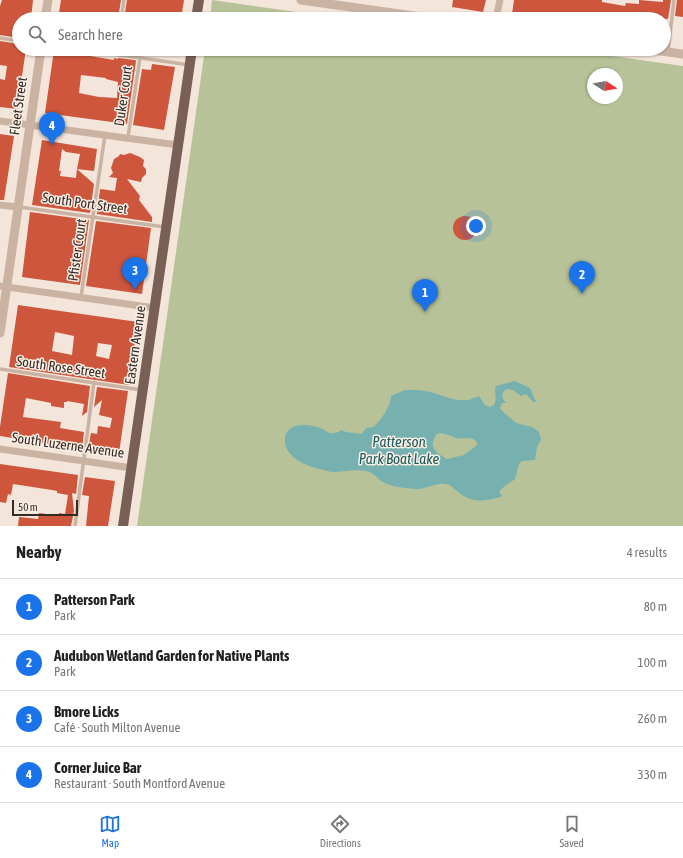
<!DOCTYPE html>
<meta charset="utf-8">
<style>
:root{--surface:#fff;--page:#f2f2f2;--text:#222;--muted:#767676;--line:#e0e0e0;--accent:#1a73e8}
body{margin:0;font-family:"Asap Condensed",sans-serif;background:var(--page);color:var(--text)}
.compass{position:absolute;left:587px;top:68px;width:36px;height:36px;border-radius:50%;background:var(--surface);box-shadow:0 1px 3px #0004;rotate:101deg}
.scale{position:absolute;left:12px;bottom:10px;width:66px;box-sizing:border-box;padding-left:4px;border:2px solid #362a26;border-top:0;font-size:11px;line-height:14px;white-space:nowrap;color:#362a26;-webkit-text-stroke:3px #faefe5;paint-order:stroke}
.you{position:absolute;left:476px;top:226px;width:14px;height:14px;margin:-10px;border:3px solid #fff;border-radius:50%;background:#1a73e8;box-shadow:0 0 0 6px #1a73e833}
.badge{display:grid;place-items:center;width:26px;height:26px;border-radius:50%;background:var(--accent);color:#fff;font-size:13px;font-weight:700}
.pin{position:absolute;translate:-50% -33px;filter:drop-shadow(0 1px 2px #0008)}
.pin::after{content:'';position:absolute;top:21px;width:14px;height:12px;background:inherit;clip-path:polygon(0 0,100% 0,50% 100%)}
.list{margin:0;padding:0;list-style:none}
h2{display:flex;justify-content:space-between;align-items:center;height:52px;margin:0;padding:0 16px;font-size:17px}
h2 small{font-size:13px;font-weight:400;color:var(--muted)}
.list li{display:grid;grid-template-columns:26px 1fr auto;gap:12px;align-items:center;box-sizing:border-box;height:56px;padding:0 16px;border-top:1px solid var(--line)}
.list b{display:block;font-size:15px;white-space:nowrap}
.list p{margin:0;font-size:13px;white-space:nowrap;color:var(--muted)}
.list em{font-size:13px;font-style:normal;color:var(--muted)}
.icon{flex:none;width:22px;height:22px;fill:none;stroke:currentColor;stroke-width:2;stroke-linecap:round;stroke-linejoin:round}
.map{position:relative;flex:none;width:683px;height:526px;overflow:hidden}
.search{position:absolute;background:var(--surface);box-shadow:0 1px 3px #0004;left:12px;right:12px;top:12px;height:44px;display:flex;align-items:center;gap:10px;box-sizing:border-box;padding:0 14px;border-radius:22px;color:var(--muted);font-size:15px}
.sheet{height:276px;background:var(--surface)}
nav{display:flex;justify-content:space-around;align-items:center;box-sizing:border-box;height:56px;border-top:1px solid var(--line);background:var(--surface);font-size:11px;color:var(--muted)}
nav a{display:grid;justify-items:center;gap:2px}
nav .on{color:var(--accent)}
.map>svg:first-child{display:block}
.green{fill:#b7c298;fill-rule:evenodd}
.water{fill:#76b1b0;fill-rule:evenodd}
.building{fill:#cd563d;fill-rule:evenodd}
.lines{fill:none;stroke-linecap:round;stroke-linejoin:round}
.service{stroke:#cbb3a4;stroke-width:3.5}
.minor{stroke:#cbb3a4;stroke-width:7}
.tertiary{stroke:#cbb3a4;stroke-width:9}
.primary{stroke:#796056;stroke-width:10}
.labels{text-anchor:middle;stroke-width:3;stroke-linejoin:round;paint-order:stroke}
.street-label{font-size:14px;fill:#362a26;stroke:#faefe5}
.water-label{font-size:15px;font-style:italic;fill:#195a5a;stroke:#faefe5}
</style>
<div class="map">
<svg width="683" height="526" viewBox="0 0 683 526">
<rect width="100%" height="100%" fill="#f3e5d9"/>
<g class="green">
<path d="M212 0 346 19H210Z"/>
<path d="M205 49H563L683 66V526H137ZM593 74H617V98H593Z"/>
</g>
<path class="water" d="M515 381 530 388 536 402H533L527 395 525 394 521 396 513 390 506 389 502 394 503 399 506 403H502L500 408 501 410 516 423 532 427 539 432 541 440 537 447 535 460 522 461 519 464 515 479 501 489 499 493 502 495 501 497C484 501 473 504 458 492 454 489 451 484 445 484 437 482 426 489 416 489 406 488 391 487 383 482 377 479 374 472 366 471 357 469 343 472 333 472 331 472 327 471 324 470 310 467 287 460 285 442 283 421 310 423 323 429 327 431 328 434 333 433 337 433 339 432 341 430L346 432 362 434 366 428 373 427C380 422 391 406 391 396L405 390H417L431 392 449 398 458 400H469L479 396 485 405 490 407 494 405C498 399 493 392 496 386ZM440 433C448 434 450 436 456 438 464 440 470 435 477 442V445L464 455 447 459C440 455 429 449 434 439 436 435 436 434 440 433Z"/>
<g class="building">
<path d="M2 0H33L31 19H19V38L0 35V6Z"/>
<path d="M61 0H121L118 19H58Z"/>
<path d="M127 0H184L181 19H158V16L141 14V18L130 17V19H124Z"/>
<path d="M453 0H486L483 12 452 7Z"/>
<path d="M514 0H602V2L625 6 626 3 639 4V0L663 2V0H671L668 19H540V18L512 14Z"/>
<path d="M677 0H683V17L675 16Z"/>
<path d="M0 41 19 44V49H26L17 109 0 107V79L5 80 7 66 0 65Z"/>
<path d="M54 50 114 60V58L118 59V58L135 60 136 61 127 124 45 113ZM81 75 106 78V79L118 82 117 98 99 97 79 93Z"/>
<path d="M152 64 175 67 164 130 133 125 142 69 151 70Z"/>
<path d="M0 134 14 136 4 200H0Z"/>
<path d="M42 140 97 149 94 171 77 169 80 154 66 152 62 149 59 171H61L60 176 76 178 77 169 94 184 90 213 32 205Z"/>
<path d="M130 153 140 157 144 160 143 166 146 169V174L142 178 141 182 127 179 140 196 139 200 152 217V222L97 214 100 189 115 191 117 178 109 177 113 173 111 168 114 159 119 156 120 154 124 155Z"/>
<path d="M30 212 89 220 80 285 22 277Z"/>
<circle cx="465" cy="228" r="12"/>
<path d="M96 221 151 228 142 294 86 286Z"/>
<path d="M18 305 138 322 129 385 9 367ZM55 332 74 336 72 355 52 351ZM98 343 112 345 109 359 96 356Z"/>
<path d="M8 373 90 386 87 412 82 416 84 404 67 401V402H64V408L51 406V403L26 398 23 417 61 422 60 428 84 432 82 449 0 436V427Z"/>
<path d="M97 387 128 391 119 453 88 449 91 433 97 434 98 426 110 428 112 418 99 415 102 400 94 407Z"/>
<path d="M0 464 78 475 76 494 72 493 74 511 71 526H18L19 517 38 519 39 513 54 515V514L59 515V513L65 514 68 495 57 493V491L52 490 13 484 11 495 8 494 6 503 0 502Z"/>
<path d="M85 477 115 481 108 526H86L89 496 82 495Z"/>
</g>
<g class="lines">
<g class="service">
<path d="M121 19 124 0"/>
<path d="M0 38 19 41"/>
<path d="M78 49 190 65"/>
<path d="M668 51 674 0"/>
<path d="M128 137 140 58"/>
<path d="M19 207 165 227"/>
<path d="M81 297 105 135"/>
<path d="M0 369 142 390"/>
<path d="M75 526 94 382"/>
</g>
<g class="minor">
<path d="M496 19 500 0"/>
<path d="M0 121 178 145"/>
<path d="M0 205 17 207"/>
<path d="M0 286 155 308"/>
<path d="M0 449 132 468"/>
</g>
<g class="tertiary">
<path d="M301 0 435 19"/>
<path d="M45 19 48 0"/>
<path d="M646 49 683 54"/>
<path d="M0 333 41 49"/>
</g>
<g class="primary">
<path d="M196 19 199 0"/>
<path d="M123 526 192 49"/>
</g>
</g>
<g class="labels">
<g class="street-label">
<text transform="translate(123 96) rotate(-82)" y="5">Duker Court</text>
<text transform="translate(18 106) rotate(-82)" y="5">Fleet Street</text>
<text transform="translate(85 203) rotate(8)" y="5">South Port Street</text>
<text transform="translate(77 250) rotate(-82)" y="5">Pfister Court</text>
<text transform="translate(135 345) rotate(-82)" y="5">Eastern Avenue</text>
<text transform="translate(61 367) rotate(8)" y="5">South Rose Street</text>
<text transform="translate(68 445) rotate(8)" y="5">South Luzerne Avenue</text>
</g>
<g class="water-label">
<text x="399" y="447">Patterson<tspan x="399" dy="17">Park Boat Lake</tspan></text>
</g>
</g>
</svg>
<svg class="compass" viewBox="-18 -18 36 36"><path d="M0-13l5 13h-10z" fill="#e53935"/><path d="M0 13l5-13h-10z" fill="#767676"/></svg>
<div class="scale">50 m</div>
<div class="you"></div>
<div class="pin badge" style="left:425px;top:312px">1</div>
<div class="pin badge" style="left:582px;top:294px">2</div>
<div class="pin badge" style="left:135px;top:290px">3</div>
<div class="pin badge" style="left:52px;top:145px">4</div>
<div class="search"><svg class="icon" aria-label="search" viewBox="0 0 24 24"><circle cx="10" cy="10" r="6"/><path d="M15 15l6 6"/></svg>Search here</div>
</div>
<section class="sheet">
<h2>Nearby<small>4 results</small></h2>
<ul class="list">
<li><span class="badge">1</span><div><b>Patterson Park</b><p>Park</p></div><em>80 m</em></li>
<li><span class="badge">2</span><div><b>Audubon Wetland Garden for Native Plants</b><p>Park</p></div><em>100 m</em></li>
<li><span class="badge">3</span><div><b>Bmore Licks</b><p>Café · South Milton Avenue</p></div><em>260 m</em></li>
<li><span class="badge">4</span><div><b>Corner Juice Bar</b><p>Restaurant · South Montford Avenue</p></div><em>330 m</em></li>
</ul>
</section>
<nav>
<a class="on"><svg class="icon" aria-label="map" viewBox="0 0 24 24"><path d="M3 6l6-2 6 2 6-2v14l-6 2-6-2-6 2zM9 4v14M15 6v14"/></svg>Map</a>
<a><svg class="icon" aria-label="directions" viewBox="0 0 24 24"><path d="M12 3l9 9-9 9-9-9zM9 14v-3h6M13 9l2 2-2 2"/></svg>Directions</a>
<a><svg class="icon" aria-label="saved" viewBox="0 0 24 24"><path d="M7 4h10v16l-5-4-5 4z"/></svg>Saved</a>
</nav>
